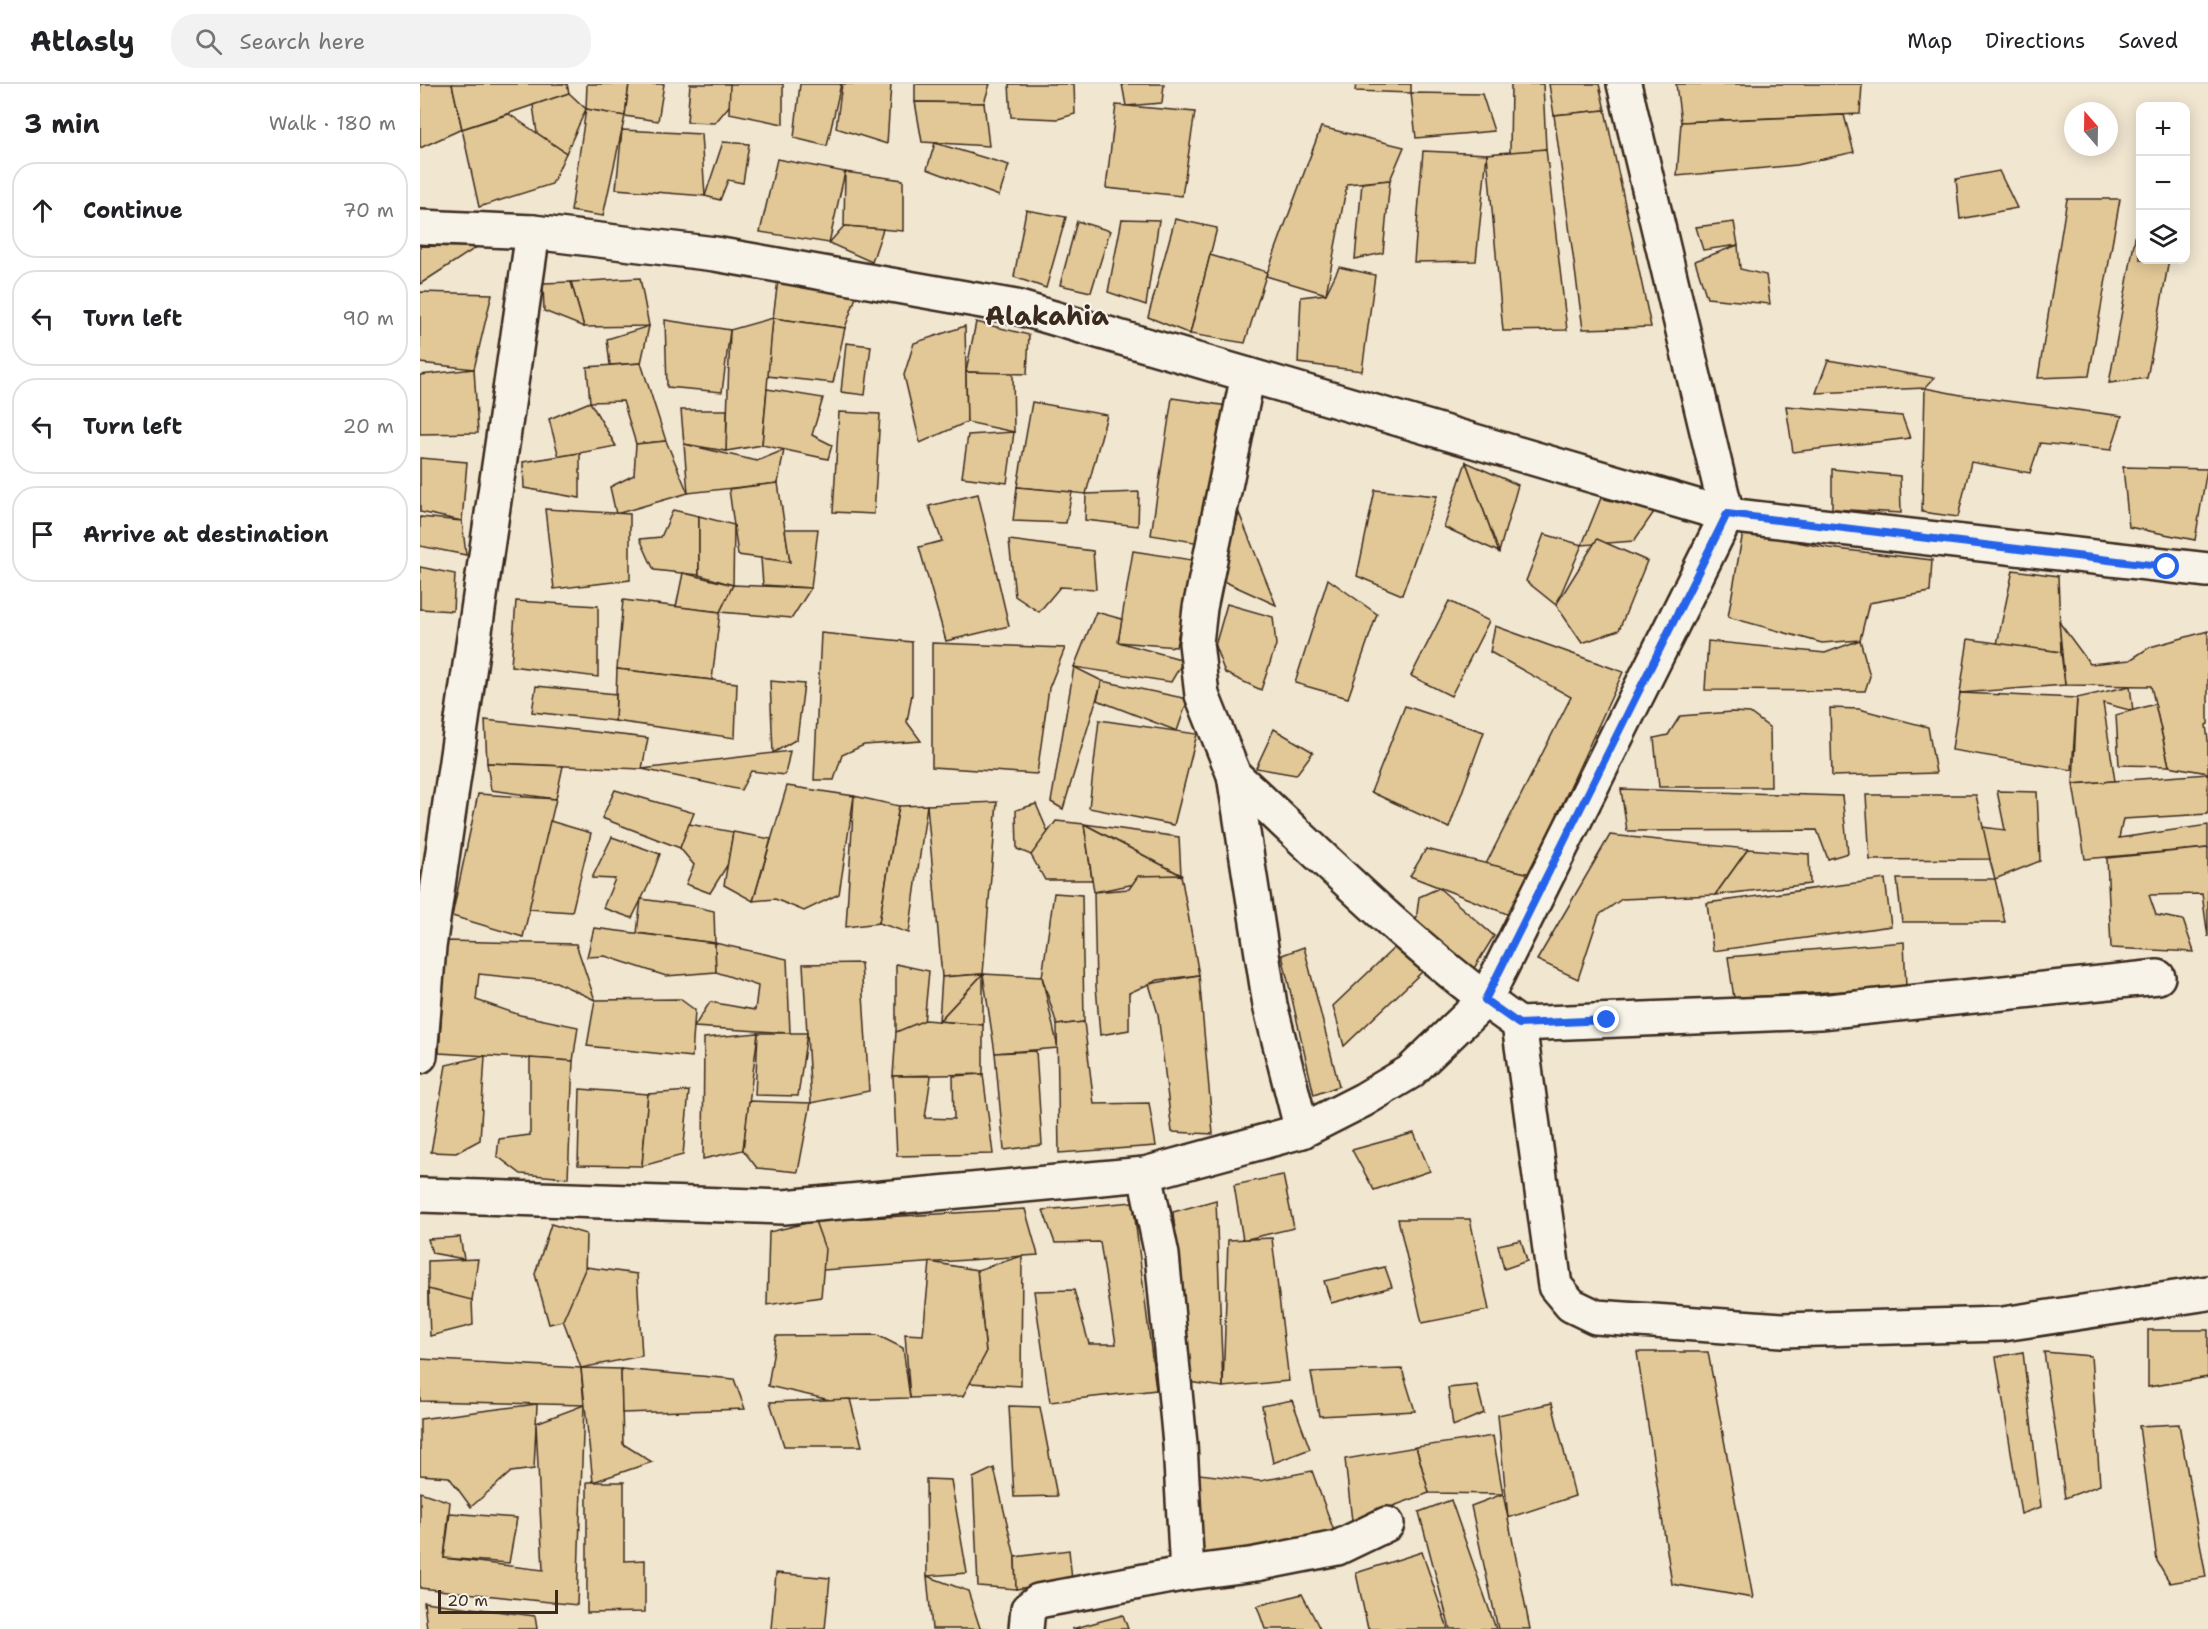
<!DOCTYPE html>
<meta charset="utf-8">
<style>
:root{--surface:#fff;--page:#f2f2f2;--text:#202124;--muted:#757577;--line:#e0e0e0}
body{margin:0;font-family:"Shantell Sans",sans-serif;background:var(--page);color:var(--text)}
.controls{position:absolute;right:18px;top:18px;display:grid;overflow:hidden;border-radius:12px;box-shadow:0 3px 15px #0003}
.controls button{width:54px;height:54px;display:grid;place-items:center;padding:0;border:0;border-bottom:2px solid var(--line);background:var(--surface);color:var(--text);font:30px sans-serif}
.compass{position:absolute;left:1644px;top:18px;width:54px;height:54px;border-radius:50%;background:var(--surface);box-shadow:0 3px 15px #0003;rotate:340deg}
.scale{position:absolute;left:18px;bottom:15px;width:120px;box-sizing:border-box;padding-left:6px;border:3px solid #3b2a1e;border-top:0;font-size:16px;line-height:21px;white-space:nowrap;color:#3b2a1e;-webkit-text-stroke:4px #f7f3e8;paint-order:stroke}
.stop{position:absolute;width:18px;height:18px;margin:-14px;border:4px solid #2563eb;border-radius:50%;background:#fff}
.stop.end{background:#2563eb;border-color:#fff;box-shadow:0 2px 6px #0008}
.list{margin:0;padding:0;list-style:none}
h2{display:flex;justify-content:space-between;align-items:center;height:78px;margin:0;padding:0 24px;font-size:26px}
h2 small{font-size:20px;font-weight:400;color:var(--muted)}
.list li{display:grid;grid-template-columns:39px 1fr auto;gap:18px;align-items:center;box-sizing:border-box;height:96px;margin:0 12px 12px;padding:0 12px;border:2px solid var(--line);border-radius:24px}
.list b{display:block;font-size:22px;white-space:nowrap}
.list em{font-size:20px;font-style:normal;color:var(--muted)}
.icon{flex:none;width:33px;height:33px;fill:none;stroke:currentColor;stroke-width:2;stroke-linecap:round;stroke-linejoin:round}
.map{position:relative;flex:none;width:1788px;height:1545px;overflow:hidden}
header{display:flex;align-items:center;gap:36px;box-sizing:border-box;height:84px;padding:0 30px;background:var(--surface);border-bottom:2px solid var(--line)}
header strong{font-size:28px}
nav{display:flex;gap:33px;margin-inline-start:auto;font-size:21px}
.search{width:420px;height:54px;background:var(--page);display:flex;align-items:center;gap:15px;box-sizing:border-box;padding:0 21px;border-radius:24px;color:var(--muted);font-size:22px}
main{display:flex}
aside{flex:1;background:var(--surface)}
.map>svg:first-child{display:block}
.building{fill:#e2c897;stroke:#3b2a1e;stroke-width:1.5}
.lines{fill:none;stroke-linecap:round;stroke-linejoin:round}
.minor-casing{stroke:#3b2a1e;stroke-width:38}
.minor{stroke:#f7f3e8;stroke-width:33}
.route{stroke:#2563eb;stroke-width:8}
.labels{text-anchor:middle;stroke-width:4.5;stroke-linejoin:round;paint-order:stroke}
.quarter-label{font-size:26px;font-weight:bold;fill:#3b2a1e;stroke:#f7f3e8}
</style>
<header>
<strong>Atlasly</strong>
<div class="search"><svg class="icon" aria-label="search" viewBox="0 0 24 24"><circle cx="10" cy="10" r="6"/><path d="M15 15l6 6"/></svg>Search here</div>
<nav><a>Map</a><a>Directions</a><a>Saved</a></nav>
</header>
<main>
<aside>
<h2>3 min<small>Walk · 180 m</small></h2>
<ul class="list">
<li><svg class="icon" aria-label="ahead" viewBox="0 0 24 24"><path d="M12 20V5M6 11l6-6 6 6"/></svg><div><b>Continue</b></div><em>70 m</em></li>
<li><svg class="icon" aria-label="left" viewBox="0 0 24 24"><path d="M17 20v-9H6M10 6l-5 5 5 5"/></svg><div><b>Turn left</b></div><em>90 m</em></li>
<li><svg class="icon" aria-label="left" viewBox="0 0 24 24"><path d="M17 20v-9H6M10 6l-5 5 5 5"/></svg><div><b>Turn left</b></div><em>20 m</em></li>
<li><svg class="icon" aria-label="arrive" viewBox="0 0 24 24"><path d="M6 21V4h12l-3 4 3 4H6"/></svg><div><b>Arrive at destination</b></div></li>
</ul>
</aside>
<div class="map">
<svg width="1788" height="1545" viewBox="0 0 1788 1545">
<rect width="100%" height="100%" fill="#f1e6d0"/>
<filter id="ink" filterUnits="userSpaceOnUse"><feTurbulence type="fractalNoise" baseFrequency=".0167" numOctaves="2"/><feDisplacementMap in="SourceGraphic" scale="12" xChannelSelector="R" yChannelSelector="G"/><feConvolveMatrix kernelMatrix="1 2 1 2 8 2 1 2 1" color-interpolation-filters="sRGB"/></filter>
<g filter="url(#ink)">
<g class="building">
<path d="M0 0H32L42 45 0 64Z"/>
<path d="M32 0H147L149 9 42 45Z"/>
<path d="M167 0H209L205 32 166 25Z"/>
<path d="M209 0H244L238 37 205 32Z"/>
<path d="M270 0H311L310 21 295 39 267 38Z"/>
<path d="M310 0H363V40L309 29Z"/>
<path d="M380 0H421L407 62 374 54Z"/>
<path d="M422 0H471L467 60 416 44Z"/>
<path d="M495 0H570L564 19 495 18Z"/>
<path d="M589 0H654L655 30 638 35 591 33Z"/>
<path d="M702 0H744L742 19 706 22Z"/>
<path d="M936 0H991V9L935 7Z"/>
<path d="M1091 0H1123L1126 65 1090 69Z"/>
<path d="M1129 0H1179L1185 26 1134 31Z"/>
<path d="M1256 0H1442L1440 30 1261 38Z"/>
<path d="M149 9 166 25 146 69 117 49 113 21Z"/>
<path d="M991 9 1062 10 1074 47 996 54Z"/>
<path d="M495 18 564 19 569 62 502 58Z"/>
<path d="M696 21 775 28 762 112 686 104Z"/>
<path d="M166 25 205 32 183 132 151 127Z"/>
<path d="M1185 26 1231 243 1163 245 1134 31Z"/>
<path d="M89 30 146 69 132 100 59 123 42 45Z"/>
<path d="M1424 31 1434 68 1377 81 1257 92 1261 38Z"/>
<path d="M901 43 984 63 970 96 927 100 906 210 846 192Z"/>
<path d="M202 46 281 50 285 112 196 105Z"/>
<path d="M303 58 329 60 323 99 308 96 300 116 285 112Z"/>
<path d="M515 59 589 81 579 112 507 85Z"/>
<path d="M1126 65 1147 246 1083 247 1067 70Z"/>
<path d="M1003 67 1067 70 1056 177 994 178Z"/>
<path d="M357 75 425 88 409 159 340 148Z"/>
<path d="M1579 87 1597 124 1540 135 1536 95Z"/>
<path d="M425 88 483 96V147L424 142Z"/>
<path d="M970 96 963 169 935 175 942 99Z"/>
<path d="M1647 115H1700L1669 292 1618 294Z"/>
<path d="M606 126 646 133 626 204 594 193Z"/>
<path d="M1720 126V176H1749L1727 294 1689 299Z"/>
<path d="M702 135 739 136 726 221 688 208Z"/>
<path d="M755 135 797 144 770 250 728 233Z"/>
<path d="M657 137 690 147 671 208 640 201Z"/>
<path d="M1314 138 1318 161 1283 166 1276 143Z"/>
<path d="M424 142 463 145 452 178 409 159Z"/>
<path d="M1318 161 1320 185 1346 191 1350 220 1287 214 1275 177Z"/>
<path d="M0 162 57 163 0 200Z"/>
<path d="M790 171 847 188 825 259 770 250Z"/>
<path d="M919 183 955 191 942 287 878 279 881 213 906 210Z"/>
<path d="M220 194 229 242 164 243 151 198Z"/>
<path d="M358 196H442L425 244 353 234Z"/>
<path d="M151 198 164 243 124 227 123 199Z"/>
<path d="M0 208 72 210 54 285 0 279Z"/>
<path d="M353 234 425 244 413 299 347 292Z"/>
<path d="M353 234 342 361 306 367 310 246Z"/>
<path d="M245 236 310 246 302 308 247 303Z"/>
<path d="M556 238 609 251 607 290 546 288Z"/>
<path d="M229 242 221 279 190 281 187 255Z"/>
<path d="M545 242 547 338 500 359 484 291 494 259Z"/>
<path d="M426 259 451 262 445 311 421 308Z"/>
<path d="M1408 276 1514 294 1505 304 1396 309Z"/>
<path d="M221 279 246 357 216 360 203 317 170 318 167 283Z"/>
<path d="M54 285 58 349 0 350V291Z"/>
<path d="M546 288 593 289 594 348 547 338Z"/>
<path d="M1505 304 1541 311 1702 332 1691 366 1620 359 1610 389 1551 378 1538 433 1502 428Z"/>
<path d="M347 305 403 314 392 351 412 361 408 375 342 361Z"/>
<path d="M752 314 808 322 780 459 731 451Z"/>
<path d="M170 318 196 362 139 373 129 335Z"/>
<path d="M612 318 687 331 666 410 597 403Z"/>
<path d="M1366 322 1482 332 1490 354 1373 368Z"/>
<path d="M261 326H307L306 367 264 360Z"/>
<path d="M419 328 460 330 454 430 413 428Z"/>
<path d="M594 348 587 399 542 393 548 351Z"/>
<path d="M246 357 268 409 196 430 190 403 214 391 216 360Z"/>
<path d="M264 360 337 377 364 366 358 399 268 409Z"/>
<path d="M160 369V414L104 404 103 378Z"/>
<path d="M0 374 47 378 42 437 0 428Z"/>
<path d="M1046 378 1079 468 1024 443Z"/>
<path d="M1046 378 1098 401 1079 468Z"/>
<path d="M1703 383 1787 385 1775 456 1709 443Z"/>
<path d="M1412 385 1480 392 1481 429 1412 425Z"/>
<path d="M358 399 370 478 318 471 309 405Z"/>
<path d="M597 403 652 408 646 439 593 437Z"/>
<path d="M955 406 1017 412 982 511 937 492Z"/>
<path d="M719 408 718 442 665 436 666 410Z"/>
<path d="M558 410 589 542 526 557 499 463 522 457 509 422Z"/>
<path d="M1181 414 1234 428 1214 457 1162 461Z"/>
<path d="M125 425 210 430V496L134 505Z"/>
<path d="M253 426 279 432V491L234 486 220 455 241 453Z"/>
<path d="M819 429 856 521 801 496Z"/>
<path d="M279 432 314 441 313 501 279 491Z"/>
<path d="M0 433 42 437 46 471 0 462Z"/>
<path d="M365 445H398L391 504 343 501 341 474 370 478Z"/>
<path d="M1323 448 1409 464 1512 476 1510 508 1449 519 1440 556 1402 559 1308 533Z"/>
<path d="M1124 450 1162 461 1136 521 1106 497Z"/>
<path d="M1177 455 1227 477 1199 546 1162 559 1136 521Z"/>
<path d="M589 456 673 467 676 505 640 503 619 528 595 512Z"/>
<path d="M713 467 772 476 756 563 698 558Z"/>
<path d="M0 483 35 490 33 527 0 525Z"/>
<path d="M1593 486 1638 492 1641 568 1577 560Z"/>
<path d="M263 489 313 501 300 528 256 523Z"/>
<path d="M908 495 957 530 928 614 875 599Z"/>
<path d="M313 501 391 504 372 534 300 528Z"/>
<path d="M203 516 300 528 292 596 197 585Z"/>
<path d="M96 517 178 522V593L91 582Z"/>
<path d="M1029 517 1069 537 1031 612 991 592Z"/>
<path d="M807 520 853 533 856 561 841 606 805 589 795 562Z"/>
<path d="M676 528 702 535 698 558 764 576 751 598 654 583Z"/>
<path d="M1639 538 1670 580 1710 576 1730 563 1788 547V640L1786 641 1788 656V689L1749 682 1731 602 1645 601Z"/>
<path d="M1075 542 1203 588 1110 790 1066 780 1151 613 1070 568Z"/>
<path d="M401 549 492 558V610L487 638 501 657 444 661 422 671 414 696H394Z"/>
<path d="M1548 555 1641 568 1645 601 1540 609Z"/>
<path d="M1440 556 1450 592 1445 607 1285 606 1288 557 1405 569Z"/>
<path d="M512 559 645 564 629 604 617 690 512 683Z"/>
<path d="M654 583 682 597 643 725 631 718Z"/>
<path d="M197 585 317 599 315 654 195 637Z"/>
<path d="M350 597 384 600 377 655 353 669Z"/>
<path d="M682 597 768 615 757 647 677 616Z"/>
<path d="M116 602 196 610 195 637 112 628Z"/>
<path d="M1710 602 1713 627 1683 619 1695 697 1653 700 1657 614Z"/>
<path d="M1540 609 1657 614 1652 686 1532 666Z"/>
<path d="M1735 620 1749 682 1699 681 1696 631Z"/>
<path d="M985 622 1064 648 1029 744 951 708Z"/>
<path d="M1410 624 1439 625 1508 643 1516 689 1412 692Z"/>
<path d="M1312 628 1330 629 1350 644 1351 703H1239L1234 654 1248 651 1260 632Z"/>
<path d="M65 636 228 654 222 685 67 679Z"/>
<path d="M679 636 777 650 754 741 669 724Z"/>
<path d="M854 645 893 668 876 691 836 684Z"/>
<path d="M370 667 365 691 331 687 321 706 222 685Z"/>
<path d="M67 679 143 682 136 715 71 706Z"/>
<path d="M1788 690V730L1703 735 1699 754 1788 741V764L1665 775 1653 700Z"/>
<path d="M367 702 434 712 419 810 384 827 355 815 333 817Z"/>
<path d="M1201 705 1422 712 1428 769 1408 775 1397 746 1207 747Z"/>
<path d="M195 706 274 729 260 764 182 734Z"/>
<path d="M1577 707 1617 708 1620 777 1575 795 1561 743 1585 746Z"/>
<path d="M58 710 136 715 103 853 32 832Z"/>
<path d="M1446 711H1556L1570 775 1450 776Z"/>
<path d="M434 712 479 722 459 839 426 843Z"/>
<path d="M577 718 563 890 522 893 507 721Z"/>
<path d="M616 720 633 760 611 771 597 765 596 726Z"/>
<path d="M507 721 489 849 459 839 479 722Z"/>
<path d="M130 737 171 749 152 828 109 825Z"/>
<path d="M636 737 664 740 672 796H625L611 771Z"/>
<path d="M269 740 313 748 308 780 290 809 266 800 274 781 260 764Z"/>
<path d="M664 740 759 753 761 791Z"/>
<path d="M664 740 761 791 674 808Z"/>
<path d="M313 748 351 755 333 817 304 801Z"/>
<path d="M1190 751 1328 765 1295 811 1202 815 1179 831 1158 895 1117 876Z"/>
<path d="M192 753 240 770 229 800 212 834 183 824 195 795 172 794Z"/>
<path d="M1788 764V853L1782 810 1729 811 1736 831 1763 836 1774 868 1691 864 1687 774Z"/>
<path d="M1006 765 1110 790 1105 837 990 792Z"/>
<path d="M1328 765 1389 770 1390 800 1295 811Z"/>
<path d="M761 791 779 891 738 896 709 909V946L680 951 676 902 674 808 709 805 718 792Z"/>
<path d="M1465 795 1471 842 1293 867 1287 819Z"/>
<path d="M1477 795H1575L1585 838H1482Z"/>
<path d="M1019 804 1074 852 1051 889 996 837 999 813Z"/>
<path d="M634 809 662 811 664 938 637 941 622 893Z"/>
<path d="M221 815 272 822 294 827 295 859 217 849Z"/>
<path d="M174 844 295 859 296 888 246 892 185 872 167 873Z"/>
<path d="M26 857 156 860 175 916 136 898 59 890 56 916 100 931 158 943 153 977 19 969Z"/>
<path d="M1484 858 1486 903 1314 914 1308 873Z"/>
<path d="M295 859 367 875 370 949 274 943 290 918 335 926 338 902 296 888Z"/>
<path d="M976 862 1003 887 924 962 913 922Z"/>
<path d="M884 863 919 1002 894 1011 862 871Z"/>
<path d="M441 879 449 1007 391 1019 383 880Z"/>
<path d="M476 880 509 887 503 950 476 948Z"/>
<path d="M563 890 519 937 522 893Z"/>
<path d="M563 890V941L519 937Z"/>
<path d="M563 890 622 893 638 964 575 969Z"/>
<path d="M779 891 793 1050 752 1048 738 930 729 900Z"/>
<path d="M260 915 275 926 272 973 167 962 175 916Z"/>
<path d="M505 936 563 941V990L473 992 476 948Z"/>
<path d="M664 938 674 1020 729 1019 736 1062 639 1069 637 941Z"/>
<path d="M338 949H387L378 1012 335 1011Z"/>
<path d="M338 949 323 1066 283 1075 284 954Z"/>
<path d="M616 967 622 1061 584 1066 575 969Z"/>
<path d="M65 972 60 1056 36 1069 11 1068 26 981Z"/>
<path d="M110 974 153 977 148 1094 101 1090 77 1072 79 1055 110 1051Z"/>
<path d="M563 990 573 1070 477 1072 473 992H511L505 1034 534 1035 533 992Z"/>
<path d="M160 1005 228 1010 222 1082 158 1081Z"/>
<path d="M269 1007 263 1071 222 1082 228 1010Z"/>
<path d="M329 1017 391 1019 378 1088 337 1084 323 1066Z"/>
<path d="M994 1049 1010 1087 954 1106 932 1066Z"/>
<path d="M863 1091 874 1144 823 1156 814 1101Z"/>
<path d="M796 1116 803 1303 768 1298 753 1128Z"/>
<path d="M713 1118 736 1306 630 1318 614 1207 654 1206 669 1260H696L680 1158 635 1159 623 1126Z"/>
<path d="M605 1125 618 1171 403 1186 395 1137Z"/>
<path d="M978 1135H1050L1069 1226 1002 1239Z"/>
<path d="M395 1137 405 1165 401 1213 347 1221 349 1148Z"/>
<path d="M131 1140 166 1150 164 1232 129 1240 115 1190Z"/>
<path d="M40 1153 44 1175 12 1169 8 1155Z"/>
<path d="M852 1154 869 1297 803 1303 808 1156Z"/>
<path d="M1101 1156 1107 1177 1084 1185 1078 1161Z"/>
<path d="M602 1172 601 1302 533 1298 566 1269 557 1186Z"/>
<path d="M58 1175 52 1216 8 1221V1177Z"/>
<path d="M510 1178 557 1186 566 1269 543 1312 490 1314 485 1250 503 1251Z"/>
<path d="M166 1183 217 1190 222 1272 161 1284 143 1236Z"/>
<path d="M965 1183 972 1203 911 1219 904 1197Z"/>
<path d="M8 1205 52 1216 53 1241 10 1252Z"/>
<path d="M1728 1246H1788V1293L1728 1303Z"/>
<path d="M457 1251 483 1264 490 1314 410 1316 348 1302 356 1252Z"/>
<path d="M1217 1268H1288L1333 1514 1252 1500Z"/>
<path d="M1603 1268 1621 1423 1601 1430 1576 1273Z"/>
<path d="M1624 1268 1671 1272 1680 1401 1645 1414Z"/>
<path d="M0 1275 161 1284 164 1321 0 1317Z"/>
<path d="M161 1284 201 1285 203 1360 232 1378 173 1398Z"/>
<path d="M201 1285 314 1295 325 1325 202 1329Z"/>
<path d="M982 1285 995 1327 899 1332 891 1288Z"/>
<path d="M1057 1301 1064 1329 1033 1342 1028 1304Z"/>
<path d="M430 1315 442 1362H364L350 1318Z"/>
<path d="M872 1316 890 1365 853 1379 842 1322Z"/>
<path d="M1132 1319 1155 1412 1088 1434 1078 1331Z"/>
<path d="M117 1320 114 1385 91 1388 51 1423 29 1393 0 1391V1335Z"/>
<path d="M164 1321 157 1521 0 1504V1408L30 1418 24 1474 123 1486 116 1339Z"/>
<path d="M589 1322 620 1323 637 1412 594 1413Z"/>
<path d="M1759 1340 1786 1493 1750 1499 1737 1477 1719 1342Z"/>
<path d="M1073 1352 1083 1410 1009 1409 996 1363Z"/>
<path d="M996 1363 1009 1409 932 1437 925 1375Z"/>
<path d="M574 1384 595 1473 596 1505 558 1502 553 1394Z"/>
<path d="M892 1387 914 1447 783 1474 771 1389 840 1397Z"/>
<path d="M506 1395 531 1396 547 1489 507 1492Z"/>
<path d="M167 1398H204V1477L225 1476V1528L167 1529Z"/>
<path d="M1083 1410 1088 1434 1110 1545H1078L1051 1422Z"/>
<path d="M1031 1416 1076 1545H1030L999 1428Z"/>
<path d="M30 1429 97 1434 89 1479 24 1474Z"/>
<path d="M649 1466 652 1496 596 1505 595 1473Z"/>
<path d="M1002 1468 1028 1545H948L936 1489Z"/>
<path d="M356 1489 410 1494 405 1545H351Z"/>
<path d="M507 1492 548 1507 560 1544 574 1545H512Z"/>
<path d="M882 1510 900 1545H845L837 1522Z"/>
<path d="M4 1518 115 1532 117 1545H7Z"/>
<path d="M703 1531 708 1545H652Z"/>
</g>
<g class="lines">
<g class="minor-casing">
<g id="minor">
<path d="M0 143 113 148 295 170 596 223 1307 431 1788 486"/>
<path d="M828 291 780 524 776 559 782 611 814 691 850 921 882 1047"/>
<path d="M814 691C906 776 996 868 1099 940L1400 928 1738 893"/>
<path d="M1099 940 1135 1202 1151 1221 1176 1233 1362 1246 1583 1240 1788 1209"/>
<path d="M0 972 9 863 113 148"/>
<path d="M725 1090 742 1171 760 1360 767 1489"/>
<path d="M0 1111 364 1123 725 1090 882 1047 943 1016 990 988 1065 916 1307 431 1204 0"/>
<path d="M606 1545 608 1525 618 1517 767 1489 836 1480 917 1464 967 1440"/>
</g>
</g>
<use href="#minor" class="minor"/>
</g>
</g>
<g class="lines" filter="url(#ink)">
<path class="route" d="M1187 936 1099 940 1065 916 1307 430 1747 483"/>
</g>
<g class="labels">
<g class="quarter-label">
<text x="627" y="241">Alakahia</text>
</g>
</g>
</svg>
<div class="controls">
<button>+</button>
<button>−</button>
<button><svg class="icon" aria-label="layers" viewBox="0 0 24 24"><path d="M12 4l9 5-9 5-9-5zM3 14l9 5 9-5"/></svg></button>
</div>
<svg class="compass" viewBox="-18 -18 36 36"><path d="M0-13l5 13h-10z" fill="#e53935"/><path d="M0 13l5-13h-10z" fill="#757577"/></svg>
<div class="scale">20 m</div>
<div class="stop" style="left:1747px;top:483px"></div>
<div class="stop end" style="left:1187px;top:936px"></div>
</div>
</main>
